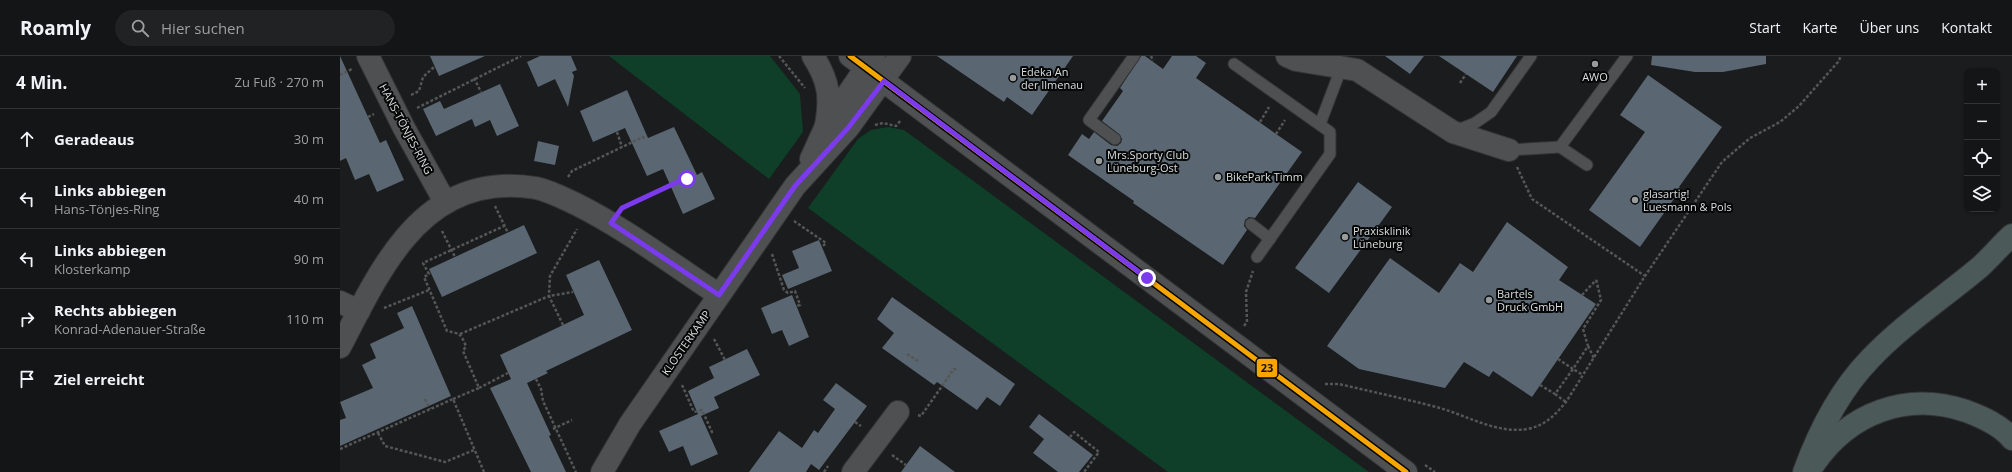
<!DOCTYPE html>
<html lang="de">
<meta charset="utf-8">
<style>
:root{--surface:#141516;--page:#212223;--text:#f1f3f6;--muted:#9d9fa1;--line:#333435}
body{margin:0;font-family:"Open Sans",sans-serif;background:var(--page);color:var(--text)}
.controls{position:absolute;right:12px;top:12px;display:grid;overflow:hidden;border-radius:8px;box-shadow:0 1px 3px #0004}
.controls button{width:36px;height:36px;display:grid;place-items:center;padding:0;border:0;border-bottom:1px solid var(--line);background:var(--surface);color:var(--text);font:20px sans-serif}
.stop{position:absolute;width:12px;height:12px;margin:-9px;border:3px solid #7c3aed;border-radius:50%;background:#fff}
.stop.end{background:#7c3aed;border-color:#fff;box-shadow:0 1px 4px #0008}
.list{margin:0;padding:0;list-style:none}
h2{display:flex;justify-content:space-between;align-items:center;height:52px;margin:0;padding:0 16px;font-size:17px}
h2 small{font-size:13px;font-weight:400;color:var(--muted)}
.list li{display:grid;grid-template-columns:26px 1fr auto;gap:12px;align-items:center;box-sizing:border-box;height:60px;padding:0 16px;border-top:1px solid var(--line)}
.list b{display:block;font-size:15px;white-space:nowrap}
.list p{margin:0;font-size:13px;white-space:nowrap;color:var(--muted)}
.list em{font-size:13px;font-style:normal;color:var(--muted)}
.icon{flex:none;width:22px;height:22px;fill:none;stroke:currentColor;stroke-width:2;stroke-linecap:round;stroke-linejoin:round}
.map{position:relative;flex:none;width:1672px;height:416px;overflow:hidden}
header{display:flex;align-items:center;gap:24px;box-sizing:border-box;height:56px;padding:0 20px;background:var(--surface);border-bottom:1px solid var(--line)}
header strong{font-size:19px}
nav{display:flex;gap:22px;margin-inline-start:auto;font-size:14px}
.search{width:280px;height:36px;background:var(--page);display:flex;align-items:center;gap:10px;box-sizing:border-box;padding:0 14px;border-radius:22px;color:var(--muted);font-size:15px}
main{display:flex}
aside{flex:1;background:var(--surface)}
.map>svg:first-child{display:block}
.green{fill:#0f3f28}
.building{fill:#5a6671}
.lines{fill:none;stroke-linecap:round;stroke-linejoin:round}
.lane-casing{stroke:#343536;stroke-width:13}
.street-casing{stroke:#343536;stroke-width:24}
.secondary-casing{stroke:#343536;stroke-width:24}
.highway-casing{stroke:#343536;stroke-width:24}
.path{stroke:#555656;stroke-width:2.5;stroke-dasharray:3 2;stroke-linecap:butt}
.lane{stroke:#4e5051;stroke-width:11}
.street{stroke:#4e5051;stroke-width:22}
.secondary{stroke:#4e5051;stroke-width:22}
.highway{stroke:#4c5959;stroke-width:22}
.bus-1-casing{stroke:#060707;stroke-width:8}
.bus-1{stroke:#f7a600;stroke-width:5}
.route{stroke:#7c3aed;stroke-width:5}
.poi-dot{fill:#989b9c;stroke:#060707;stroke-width:1.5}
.labels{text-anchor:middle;stroke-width:4;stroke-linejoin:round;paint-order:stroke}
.poi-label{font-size:11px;fill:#dcdfe0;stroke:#060707;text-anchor:start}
.street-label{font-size:11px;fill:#dcdfe0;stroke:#060707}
.line-badge{stroke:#060707;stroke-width:1.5}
.pale-badge-label{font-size:11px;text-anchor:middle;font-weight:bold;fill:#111}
</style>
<header>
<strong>Roamly</strong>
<div class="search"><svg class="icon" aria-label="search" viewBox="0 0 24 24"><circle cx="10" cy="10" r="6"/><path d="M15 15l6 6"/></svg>Hier suchen</div>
<nav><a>Start</a><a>Karte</a><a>Über uns</a><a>Kontakt</a></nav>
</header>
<main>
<aside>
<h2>4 Min.<small>Zu Fuß · 270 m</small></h2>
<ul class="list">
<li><svg class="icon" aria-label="ahead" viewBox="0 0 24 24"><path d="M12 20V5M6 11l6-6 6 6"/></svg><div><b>Geradeaus</b></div><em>30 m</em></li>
<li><svg class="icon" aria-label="left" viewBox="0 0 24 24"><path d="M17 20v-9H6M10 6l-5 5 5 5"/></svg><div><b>Links abbiegen</b><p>Hans-Tönjes-Ring</p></div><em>40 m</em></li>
<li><svg class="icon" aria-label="left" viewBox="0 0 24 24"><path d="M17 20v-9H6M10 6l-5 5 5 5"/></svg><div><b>Links abbiegen</b><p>Klosterkamp</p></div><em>90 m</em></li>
<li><svg class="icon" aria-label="right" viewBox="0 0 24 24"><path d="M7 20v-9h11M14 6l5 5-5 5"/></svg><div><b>Rechts abbiegen</b><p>Konrad-Adenauer-Straße</p></div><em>110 m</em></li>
<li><svg class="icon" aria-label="arrive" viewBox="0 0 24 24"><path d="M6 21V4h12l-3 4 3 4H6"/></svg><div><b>Ziel erreicht</b></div></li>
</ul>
</aside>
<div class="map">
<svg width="1672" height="416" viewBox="0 0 1672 416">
<rect width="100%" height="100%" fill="#1a1c1d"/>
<g class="green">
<path d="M269 0H430L460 38 463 76 429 123Z"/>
<path d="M548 71 564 74 1029 416H828L468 152 518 83 531 74Z"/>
</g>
<g class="building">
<path d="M0 0 40 87 46 84 64 124 37 136 29 118 15 124 6 102 0 105Z"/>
<path d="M90 0H145L99 20Z"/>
<path d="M200 0H231L237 14 232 16 234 20 228 51 215 23 198 31 187 6Z"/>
<path d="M597 0H733L692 59 667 41 664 46Z"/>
<path d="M801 0H805L823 13 832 0H856L866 7 856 22 962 96 915 162 909 161 905 164 904 170 907 174 883 209 793 147 794 145 728 99 742 78 749 83 754 76 771 89 777 90 781 87 782 83 779 78 762 65 783 35 780 32Z"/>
<path d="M1045 0H1084L1070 18Z"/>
<path d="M1099 0H1177L1153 36Z"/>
<path d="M1312 0H1426V8L1383 16H1355L1311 9Z"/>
<path d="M1308 19 1382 71 1339 131 1341 133 1300 191 1249 154 1305 76 1280 59Z"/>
<path d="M160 28 179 70 157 80 150 64 135 71 132 63 96 80 83 53 100 45 104 53Z"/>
<path d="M287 34 308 82 334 71 357 119 362 116 375 143 343 158 323 113 307 120 285 72 253 86 240 55Z"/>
<path d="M198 85 219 90 215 109 194 105Z"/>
<path d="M1018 126 1052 151 989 237 955 212Z"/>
<path d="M1167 166 1228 211 1219 224 1256 248 1192 341 1153 315 1149 321 1124 306 1105 332 1019 313 987 290 1050 202 1099 237 1120 207 1133 216Z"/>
<path d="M184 169 197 197 102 241 89 213Z"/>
<path d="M479 184 492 215 448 233 442 219 459 212 452 195Z"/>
<path d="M259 204 292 274 206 315 208 317 187 327 211 379 209 380 226 416H191L150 332 171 323 160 299 244 259 226 219Z"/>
<path d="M452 239 469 281 449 290 442 274 432 278 421 252Z"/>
<path d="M552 241 675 328 660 350 647 341 637 354 597 326 594 329 542 292 554 277 537 263Z"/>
<path d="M72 250 111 340 0 390V364L6 362 0 346 33 332 22 309 36 302 30 288 64 272 57 257Z"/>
<path d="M407 293 420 319 374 341 379 352 361 360 378 398 351 410 343 390 329 396 319 375 358 358 348 335 374 322 369 311Z"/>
<path d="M496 327 527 350 479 414 471 408 466 416H409L439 375 462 392 474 374 478 377 495 353 483 344Z"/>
<path d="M699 358 753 399 739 416H718L693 397 704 383 689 371Z"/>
<path d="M580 390 615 416H561Z"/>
</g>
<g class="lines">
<g class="lane-casing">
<g id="lane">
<path d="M894 8 990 76V98L917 201"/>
<path d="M980 68 1002 10"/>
<path d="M1115 75 1135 67 1151 56 1191 0"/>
<path d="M775 83 749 64 794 0"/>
<path d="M1220 91 1247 109"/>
<path d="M1169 94 1220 91 1287 0"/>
<path d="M911 168 930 183"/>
</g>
</g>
<g class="street-casing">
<g id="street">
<path d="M28 0 64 72 105 146"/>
<path d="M473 0C489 25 491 41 486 69"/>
<path d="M947 0 956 4 1017 14 1113 76 1169 94"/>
<path d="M471 103 486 70 534 0"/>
<path d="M0 246 19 255"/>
<path d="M0 291C19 255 38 214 65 182 100 140 143 123 196 132 210 135 223 142 236 148 286 173 332 208 379 239"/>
<path d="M262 416 290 368 455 130 508 72 560 0"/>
<path d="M513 416 558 356"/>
</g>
</g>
<g class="secondary-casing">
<path id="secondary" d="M510 0 1066 416"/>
</g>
<g class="highway-casing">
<g id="highway">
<path d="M1474 408C1509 357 1566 335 1626 355 1642 361 1661 369 1672 383"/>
<path d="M1464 416C1479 375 1499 335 1530 303 1562 269 1603 242 1640 211 1651 201 1661 189 1672 179"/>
</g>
</g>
<g class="path">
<path d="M439 0 465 32"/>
<path d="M811 0 813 5"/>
<path d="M0 19 12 13"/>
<path d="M134 22 141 36"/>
<path d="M1120 27 1126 18"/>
<path d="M71 39 79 35 83 21 95 10"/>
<path d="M77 52 181 0"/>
<path d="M28 61 34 58"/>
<path d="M920 66 929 51"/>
<path d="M535 69 543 67 556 70 561 64"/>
<path d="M277 76 282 91"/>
<path d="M936 78 945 64"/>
<path d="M1177 111 1192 143 1305 220"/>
<path d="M228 121 232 115 303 81 305 84"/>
<path d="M155 150 168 177"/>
<path d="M285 151 346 122 347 123"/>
<path d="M454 165 486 187 482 191"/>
<path d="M102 175 115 201"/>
<path d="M432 198 444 234 448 237 455 235 460 249 457 250"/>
<path d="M1242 239 1256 224"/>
<path d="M44 252 89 234"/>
<path d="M223 269 209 240 233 236"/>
<path d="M904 270 907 266 906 236 913 215"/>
<path d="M120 278 209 240 210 220 237 173"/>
<path d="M374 283 385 304"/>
<path d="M1248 290 1254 302"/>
<path d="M567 298 578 305"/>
<path d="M1218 303 1233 313 1248 290 1243 273 1261 244 1256 223"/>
<path d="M196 323 201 333 203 345 236 416"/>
<path d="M985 328H999C1033 336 1066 343 1100 352 1128 360 1157 378 1187 373 1205 370 1215 359 1226 346L1305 220 1382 106 1410 82 1440 66 1459 50 1498 6 1501 0"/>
<path d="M342 329 354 356 362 354 372 376 369 377"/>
<path d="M1200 329 1215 338 1233 313 1243 319"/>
<path d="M139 332 168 317"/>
<path d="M1215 338 1226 346"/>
<path d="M85 343 90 353"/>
<path d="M113 343 139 332 123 295 126 290C120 277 121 278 107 275L84 221 89 218 83 207 164 170"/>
<path d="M578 359 581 360 614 313 617 314"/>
<path d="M515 366 521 370"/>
<path d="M213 373 232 364"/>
<path d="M38 377 45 390 105 406 134 394"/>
<path d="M730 381 734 376 759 396 744 416"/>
<path d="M0 393 113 343 144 416"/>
<path d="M552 399 566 409"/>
<path d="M1085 409 1095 416"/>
<path d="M484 416 488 410"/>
</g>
<use href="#lane" class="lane"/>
<use href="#street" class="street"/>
<use href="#secondary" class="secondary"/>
<use href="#highway" class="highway"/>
<g class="bus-1-casing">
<path id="bus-1" d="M510 0 1066 416"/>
</g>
<use href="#bus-1" class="bus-1"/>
</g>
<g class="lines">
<path class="route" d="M347 123 346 122 282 152 271 167 379 239 455 130 508 72 544 25 807 222"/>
</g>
<g class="poi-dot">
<circle cx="1255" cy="8" r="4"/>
<circle cx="673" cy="22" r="4"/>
<circle cx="759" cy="105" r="4"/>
<circle cx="878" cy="121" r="4"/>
<circle cx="1295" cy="144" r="4"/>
<circle cx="1005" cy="181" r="4"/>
<circle cx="1149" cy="244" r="4"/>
</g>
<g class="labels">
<g class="poi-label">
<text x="681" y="20">Edeka An<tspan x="681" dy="13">der Ilmenau</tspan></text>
<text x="1255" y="25" text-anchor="middle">AWO</text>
<text x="767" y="103">Mrs.Sporty Club<tspan x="767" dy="13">Lüneburg-Ost</tspan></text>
<text x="886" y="125">BikePark Timm</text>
<text x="1303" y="142">glasartig!<tspan x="1303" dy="13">Luesmann &amp; Pols</tspan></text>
<text x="1013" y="179">Praxisklinik<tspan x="1013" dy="13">Lüneburg</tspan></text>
<text x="1157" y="242">Bartels<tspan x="1157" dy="13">Druck GmbH</tspan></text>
</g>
<g class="street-label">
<text transform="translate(66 73) rotate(62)" y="4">HANS-TÖNJES-RING</text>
<text transform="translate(346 287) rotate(-55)" y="4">KLOSTERKAMP</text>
</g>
</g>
<rect class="line-badge" x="916" y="302" width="22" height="20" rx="4" fill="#f7a600"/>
<g class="pale-badge-label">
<text x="927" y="316">23</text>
</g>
</svg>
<div class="controls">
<button>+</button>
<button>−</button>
<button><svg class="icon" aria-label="locate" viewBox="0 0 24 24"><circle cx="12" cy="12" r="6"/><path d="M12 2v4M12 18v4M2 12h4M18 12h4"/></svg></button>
<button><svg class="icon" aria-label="layers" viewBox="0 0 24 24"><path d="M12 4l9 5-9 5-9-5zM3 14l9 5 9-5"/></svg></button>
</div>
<div class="stop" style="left:347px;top:123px"></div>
<div class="stop end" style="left:807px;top:222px"></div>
</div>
</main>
